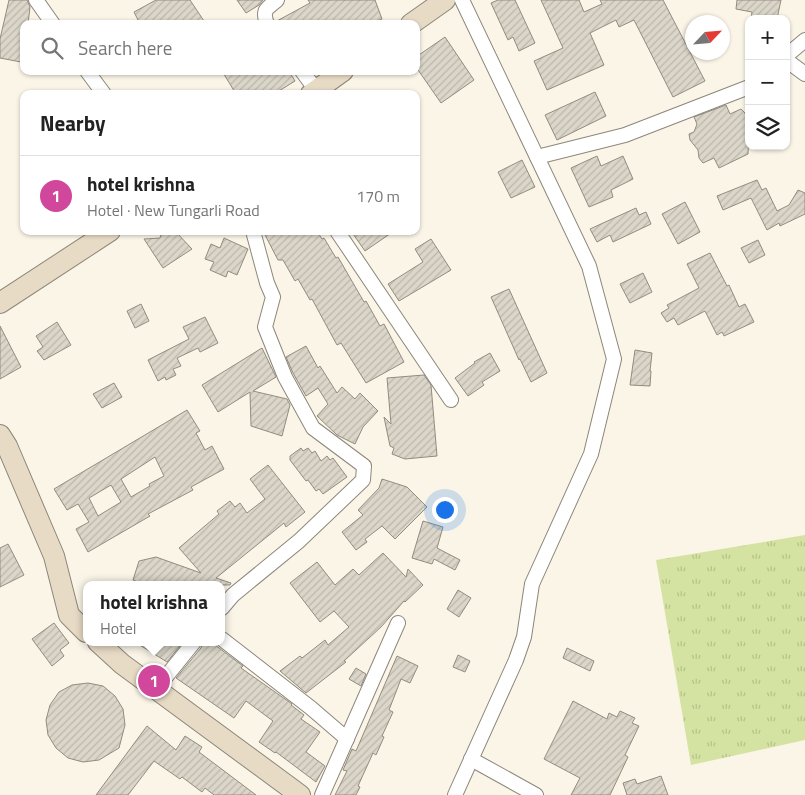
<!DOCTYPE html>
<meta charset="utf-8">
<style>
:root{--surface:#fff;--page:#f6f6f6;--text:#222;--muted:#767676;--line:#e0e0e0;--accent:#d93025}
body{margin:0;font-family:"Titillium Web",sans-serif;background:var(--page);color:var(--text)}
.controls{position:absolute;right:15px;top:15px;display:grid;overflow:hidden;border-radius:10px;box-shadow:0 1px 4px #0004}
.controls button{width:45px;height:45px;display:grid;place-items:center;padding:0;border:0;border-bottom:1px solid var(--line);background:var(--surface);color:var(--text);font:25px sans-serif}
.compass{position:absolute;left:685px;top:15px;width:45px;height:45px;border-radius:50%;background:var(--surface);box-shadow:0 1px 4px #0004;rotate:64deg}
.you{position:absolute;left:444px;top:509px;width:18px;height:18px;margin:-12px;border:4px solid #fff;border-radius:50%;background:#1a73e8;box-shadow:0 0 0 8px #1a73e833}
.badge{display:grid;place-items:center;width:32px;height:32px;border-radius:50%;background:var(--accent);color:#fff;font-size:16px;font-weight:700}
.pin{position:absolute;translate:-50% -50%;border:2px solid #fff;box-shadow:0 1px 5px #0006}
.popup{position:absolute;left:83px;top:581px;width:142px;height:65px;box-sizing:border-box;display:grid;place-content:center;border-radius:10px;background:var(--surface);filter:drop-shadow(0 1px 4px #0005);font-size:16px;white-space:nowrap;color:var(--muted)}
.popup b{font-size:19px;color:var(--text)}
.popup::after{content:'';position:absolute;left:50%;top:100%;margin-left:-10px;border:10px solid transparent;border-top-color:var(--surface)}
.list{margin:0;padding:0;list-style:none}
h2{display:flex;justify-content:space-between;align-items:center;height:65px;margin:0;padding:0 20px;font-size:21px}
h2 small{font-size:16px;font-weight:400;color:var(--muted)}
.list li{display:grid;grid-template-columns:32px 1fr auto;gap:15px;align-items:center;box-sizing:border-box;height:80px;padding:0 20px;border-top:1px solid var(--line)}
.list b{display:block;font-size:19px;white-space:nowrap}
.list p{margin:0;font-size:16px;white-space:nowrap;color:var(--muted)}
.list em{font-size:16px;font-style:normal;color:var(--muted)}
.icon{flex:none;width:28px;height:28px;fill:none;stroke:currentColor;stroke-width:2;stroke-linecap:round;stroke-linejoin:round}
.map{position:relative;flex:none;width:805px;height:795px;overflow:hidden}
.search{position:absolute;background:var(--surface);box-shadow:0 1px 4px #0004;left:20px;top:20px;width:400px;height:55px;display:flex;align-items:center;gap:12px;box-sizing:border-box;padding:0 18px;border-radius:10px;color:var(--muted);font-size:19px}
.panel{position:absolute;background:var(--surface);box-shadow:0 1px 4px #0004;left:20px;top:90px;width:400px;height:145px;border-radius:10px}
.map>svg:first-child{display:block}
.grass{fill:url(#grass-tufts)}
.building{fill:url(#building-hatch);stroke:#918c7f;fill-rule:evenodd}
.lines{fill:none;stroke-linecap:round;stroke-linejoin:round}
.street-casing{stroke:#8c877b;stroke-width:16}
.secondary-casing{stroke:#8c877b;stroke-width:22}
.street{stroke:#fff;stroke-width:14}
.secondary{stroke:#e8dbc6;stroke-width:20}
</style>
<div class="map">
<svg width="805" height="795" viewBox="0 0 805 795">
<defs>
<pattern id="grass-tufts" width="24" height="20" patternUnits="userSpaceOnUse" patternTransform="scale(1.25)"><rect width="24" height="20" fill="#d4e3a1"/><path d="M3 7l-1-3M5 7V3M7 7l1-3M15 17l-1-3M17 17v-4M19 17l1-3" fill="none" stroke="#b5c28a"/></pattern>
<pattern id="building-hatch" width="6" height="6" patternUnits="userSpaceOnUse" patternTransform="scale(1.25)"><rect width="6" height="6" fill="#dbd6c9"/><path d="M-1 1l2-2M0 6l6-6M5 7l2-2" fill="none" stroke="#bbb7ac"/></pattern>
</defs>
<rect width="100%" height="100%" fill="#fbf5e8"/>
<path class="grass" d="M805 535V740L691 765 656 560Z"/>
<g class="building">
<path d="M9 0H27L30 7 28 24H24V45L21 62 0 58V39Z"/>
<path d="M156 0H190L206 24H140L134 12Z"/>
<path d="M237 0H263L259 5 246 13Z"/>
<path d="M308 0H375L382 19 370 24H276L275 22 310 3Z"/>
<path d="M498 0H515L535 43 519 51 513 37 508 40 491 3Z"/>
<path d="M541 0H579L584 12 602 4 600 0H663L705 81 673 97 634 20 619 27 616 20 590 33 604 65 547 90 534 61 563 48Z"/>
<path d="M737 0H781L777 19H751L752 12 736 9Z"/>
<path d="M445 37 474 80 441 103 416 67V57Z"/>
<path d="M222 71H289L295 81 274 94H236Z"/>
<path d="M595 92 606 116 557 140 545 115Z"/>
<path d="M726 105 730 114 741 109 745 113 749 130 748 154 719 168 714 158 703 163 699 158 698 150 690 140 689 134 694 132 697 124 694 117Z"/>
<path d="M597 156 601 166 623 156 633 179 611 190 613 197 589 207 571 168Z"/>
<path d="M522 160 535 187 511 198 498 172Z"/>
<path d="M757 180 762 190 766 188 777 211 789 205 798 190 805 193V214L780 226 779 223 767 230 751 198 723 210 717 196Z"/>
<path d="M685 202 700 232 678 244 662 214Z"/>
<path d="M636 208 639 215 646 212 651 224 613 242 610 235 597 242 590 229Z"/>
<path d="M162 231H175L192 249 163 268 144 239 160 238Z"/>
<path d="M263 231H317L322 239 324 238 336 258 338 257 364 302 366 301 380 326 384 324 404 362 366 383 341 343 337 345 312 299 310 300 298 279 295 281 283 260H278Z"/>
<path d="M351 231H394L365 251Z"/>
<path d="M224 238 248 249 237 275 228 271 226 277 210 270 214 262 205 259 211 244 220 248Z"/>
<path d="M431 239 451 270 399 301 388 284 423 262 415 249Z"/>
<path d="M758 240 765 255 749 263 741 248Z"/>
<path d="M710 253 727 286 729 285 739 307 745 304 754 322 724 336 722 332 717 335 705 311 678 325 674 318 667 322 661 313 669 308 667 305 699 288 687 264Z"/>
<path d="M643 273 652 292 630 303 620 284Z"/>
<path d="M509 289 547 373 531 382 520 359 519 360 491 297Z"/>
<path d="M141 304 149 321 135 328 127 311Z"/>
<path d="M205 317 218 343 200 352 198 348 177 358 181 366 173 369 176 375 166 380 165 377 158 381 148 360 189 339 183 327Z"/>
<path d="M57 322 71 345 44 360 37 351 43 347 36 336Z"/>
<path d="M0 326 21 367 0 379Z"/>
<path d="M306 346 318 368 320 366 337 393 342 387 355 399 360 393 378 411 363 427 355 444 337 435 317 416 328 404 318 388 306 396 293 373 286 357Z"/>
<path d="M262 348 276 377 253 391 287 399 290 405 282 436 251 426 250 392 218 412 202 385Z"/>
<path d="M635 350 652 353 650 371H651L650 386 630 385Z"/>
<path d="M490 353 500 371 482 382 484 385 468 396 455 378 475 363 474 362Z"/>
<path d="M424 375 431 385 437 456 405 459 392 454 394 448 390 446 384 417 391 424 387 378Z"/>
<path d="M114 383 122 397 102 408 93 394Z"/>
<path d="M187 410 200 431 196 433 205 450 212 446 224 469 191 487 193 490 148 514 150 516 88 552 76 529 89 522 78 504 67 510 54 489ZM155 457 164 476 149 484 150 486 131 497 121 479ZM111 485 121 502 98 516 89 498Z"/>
<path d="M301 448 303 451 308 448 312 453 315 451 321 461 327 456 330 460 333 458 347 477 323 494 319 489 316 491 308 480 306 481 290 460V456Z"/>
<path d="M268 465 305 512 286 527 284 523 216 578 231 583 230 585H145L133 580 139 561 156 557 201 573 179 548 219 514 217 511 230 501 235 507 240 503 247 513 265 499 250 479Z"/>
<path d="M382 479 407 487 427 507 395 539 382 526 365 539 367 542 356 550 342 532 363 515 358 510 379 488Z"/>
<path d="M423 521 443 527 437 548 460 560 455 570 434 559 432 564 412 558Z"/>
<path d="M8 544 24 575 0 587V548Z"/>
<path d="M383 553 406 577 408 569 423 585 405 602 404 601 381 627 344 661 346 662 306 693 280 671 300 656 302 658 325 640 328 645 349 627 334 611 320 622 290 583 317 562 335 585 353 569 359 575Z"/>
<path d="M458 590 471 598 459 617 447 609Z"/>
<path d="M54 623 69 643 60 650 64 656 52 666 32 639Z"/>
<path d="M135 642H183L167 662Z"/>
<path d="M203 642H211L243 666 241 668 292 704 291 705 304 715 301 719 320 732 306 752 325 766 316 782 276 752 275 753 259 742 273 721 246 701 234 718 176 678 201 648Z"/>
<path d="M567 648 594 661 590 671 563 658Z"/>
<path d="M458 655 470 661 465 672 453 667Z"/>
<path d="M397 656 418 666 410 683 401 679 389 710 393 712 382 736 384 737 376 755 373 753 358 786 360 787 356 795H335L347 771 343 770 352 749 356 751Z"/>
<path d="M356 668 366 674 361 686 349 679Z"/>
<path d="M88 683 103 686 115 696 123 709 125 725 119 748 99 760 83 762 68 758 56 748 48 735 46 720 50 705 59 692 72 685Z"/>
<path d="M573 701 607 719 609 713 617 717 620 711 635 718 632 723 639 726 625 755 628 757 610 795H571L580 778 544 759Z"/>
<path d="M147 726 176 750 185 736 202 747 199 752 256 795H214L205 788 202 792 182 777 180 779 154 761 128 795H96Z"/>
<path d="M661 776 668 795H627L623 783 635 779 637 784Z"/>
</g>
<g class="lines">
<g class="street-casing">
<g id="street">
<path d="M36 0 53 24"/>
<path d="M267 24C262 10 266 9 277 0"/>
<path d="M786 56 805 40"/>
<path d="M786 60 805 74"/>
<path d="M87 71 104 94"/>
<path d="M302 71 316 90"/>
<path d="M537 157 625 135 749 87"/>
<path d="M337 231 451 400"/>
<path d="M222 608 233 595 299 541 363 480 364 466 313 428 285 377 265 327 273 297 267 283 253 231"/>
<path d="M222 639 311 708 347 739"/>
<path d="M156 689 194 642"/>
<path d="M471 759 536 795"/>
<path d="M322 795 398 623"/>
<path d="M455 795 516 660 524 637 532 584 591 454 614 359 589 266 462 0"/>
</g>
</g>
<g class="secondary-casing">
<g id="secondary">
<path d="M411 24 445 0"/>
<path d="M311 94 343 71"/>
<path d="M0 303 110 231"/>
<path d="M0 435 7 446 54 556 69 615 86 632"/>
<path d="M98 642 122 664 300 795"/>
</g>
</g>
<use href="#street" class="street"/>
<use href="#secondary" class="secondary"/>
</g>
</svg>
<div class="controls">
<button>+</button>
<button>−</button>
<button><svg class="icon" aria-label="layers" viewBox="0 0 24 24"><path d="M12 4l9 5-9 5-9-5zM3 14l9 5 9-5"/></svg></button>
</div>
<svg class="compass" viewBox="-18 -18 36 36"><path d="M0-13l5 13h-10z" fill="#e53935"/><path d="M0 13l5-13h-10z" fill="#767676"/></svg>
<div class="you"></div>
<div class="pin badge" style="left:154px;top:681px;background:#d1479c">1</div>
<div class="popup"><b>hotel krishna</b>Hotel</div>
<div class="search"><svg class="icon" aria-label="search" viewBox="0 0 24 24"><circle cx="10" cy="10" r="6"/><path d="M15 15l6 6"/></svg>Search here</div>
<section class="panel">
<h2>Nearby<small></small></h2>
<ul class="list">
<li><span class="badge" style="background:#d1479c">1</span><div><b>hotel krishna</b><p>Hotel · New Tungarli Road</p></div><em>170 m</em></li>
</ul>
</section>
</div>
